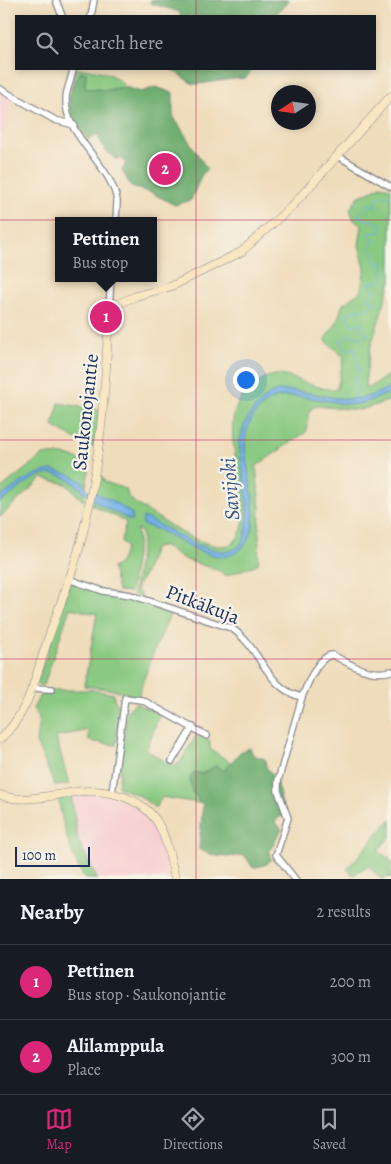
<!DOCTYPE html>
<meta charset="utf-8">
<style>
:root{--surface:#171b24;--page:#242831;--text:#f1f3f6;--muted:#9ea1a6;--line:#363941;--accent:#db2777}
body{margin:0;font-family:Alegreya,serif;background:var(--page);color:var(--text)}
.compass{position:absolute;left:271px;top:85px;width:45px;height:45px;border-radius:50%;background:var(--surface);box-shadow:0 2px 8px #0003;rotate:258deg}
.scale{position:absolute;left:15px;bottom:12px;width:75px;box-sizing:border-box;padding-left:5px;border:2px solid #1b2f5e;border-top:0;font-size:14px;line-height:18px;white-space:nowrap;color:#1b2f5e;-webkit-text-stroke:4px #f7f3e8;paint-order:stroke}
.you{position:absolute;left:245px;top:379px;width:18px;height:18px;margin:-12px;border:4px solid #fff;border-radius:50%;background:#1a73e8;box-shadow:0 0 0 8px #1a73e833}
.badge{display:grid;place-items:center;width:32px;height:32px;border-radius:50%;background:var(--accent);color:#fff;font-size:16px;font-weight:700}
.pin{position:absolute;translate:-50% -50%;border:2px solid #fff;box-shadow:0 1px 5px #0006}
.popup{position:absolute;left:55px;top:217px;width:102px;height:65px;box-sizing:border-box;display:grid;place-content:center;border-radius:0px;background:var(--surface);filter:drop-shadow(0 1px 4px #0005);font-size:16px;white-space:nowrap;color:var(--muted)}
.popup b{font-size:19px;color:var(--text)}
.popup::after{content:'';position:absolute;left:50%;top:100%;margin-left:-10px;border:10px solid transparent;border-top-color:var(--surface)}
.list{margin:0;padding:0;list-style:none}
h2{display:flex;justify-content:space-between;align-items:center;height:65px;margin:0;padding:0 20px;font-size:21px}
h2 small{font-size:16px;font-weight:400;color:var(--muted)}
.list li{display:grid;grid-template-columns:32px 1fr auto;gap:15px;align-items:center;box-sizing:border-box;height:75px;padding:0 20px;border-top:1px solid var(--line)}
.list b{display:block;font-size:19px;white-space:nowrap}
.list p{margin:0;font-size:16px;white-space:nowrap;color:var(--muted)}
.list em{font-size:16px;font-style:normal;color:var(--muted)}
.icon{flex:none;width:28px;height:28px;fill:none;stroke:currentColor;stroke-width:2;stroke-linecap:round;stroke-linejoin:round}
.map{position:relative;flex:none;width:391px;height:879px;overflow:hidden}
.search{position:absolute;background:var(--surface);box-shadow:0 2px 8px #0003;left:15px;right:15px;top:15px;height:55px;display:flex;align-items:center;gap:12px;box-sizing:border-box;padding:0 18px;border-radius:0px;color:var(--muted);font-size:19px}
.sheet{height:215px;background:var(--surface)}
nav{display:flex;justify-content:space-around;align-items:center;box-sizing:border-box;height:70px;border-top:1px solid var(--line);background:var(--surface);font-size:14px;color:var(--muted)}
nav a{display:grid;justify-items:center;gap:2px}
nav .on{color:var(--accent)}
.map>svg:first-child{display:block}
.built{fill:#f7cfd0}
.green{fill:#89c981;stroke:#527c70}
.forest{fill:#6ead6f;stroke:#446e66}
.water{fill:#73b0e6;stroke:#4770a2}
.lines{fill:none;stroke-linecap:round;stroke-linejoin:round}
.stream{stroke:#73b0e6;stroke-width:1}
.street-casing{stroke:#85868c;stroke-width:8}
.secondary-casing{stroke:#85868c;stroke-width:9}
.street{stroke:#fff;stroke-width:5.5}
.secondary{stroke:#f9e7c3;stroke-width:8}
.grid{fill:none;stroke:#c2185b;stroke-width:1;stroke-opacity:0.55}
.labels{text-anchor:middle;stroke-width:4.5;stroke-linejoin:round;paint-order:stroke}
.street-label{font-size:20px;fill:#1b2f5e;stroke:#f7f3e8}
.water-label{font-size:21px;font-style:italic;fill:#355687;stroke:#f7f3e8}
</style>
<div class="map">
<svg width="391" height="879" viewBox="0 0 391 879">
<rect width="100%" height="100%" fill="#f7f3e8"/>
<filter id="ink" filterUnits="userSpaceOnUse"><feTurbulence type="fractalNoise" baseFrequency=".02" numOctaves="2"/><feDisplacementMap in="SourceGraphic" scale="10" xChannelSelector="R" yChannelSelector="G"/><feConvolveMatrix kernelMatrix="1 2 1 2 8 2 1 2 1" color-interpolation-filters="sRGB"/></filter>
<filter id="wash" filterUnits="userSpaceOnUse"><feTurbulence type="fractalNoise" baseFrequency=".0096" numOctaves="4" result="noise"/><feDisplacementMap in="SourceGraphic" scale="20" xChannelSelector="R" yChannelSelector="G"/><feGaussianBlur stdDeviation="1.12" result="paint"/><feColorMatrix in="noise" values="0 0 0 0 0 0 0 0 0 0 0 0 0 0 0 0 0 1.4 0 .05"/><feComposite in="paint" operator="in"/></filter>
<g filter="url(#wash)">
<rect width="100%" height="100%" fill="#efdcba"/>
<g class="built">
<path d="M0 92 11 97 0 153Z"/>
<path d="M88 793 110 796 131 804 148 818 160 839 170 879H97L78 840 71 795Z"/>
</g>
<g class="green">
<path d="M76 69C95 69 113 71 125 87L106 90 85 88 81 72 71 89Z"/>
<path d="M381 186 391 188V281L370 349 365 384V387L369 388 391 373V400L360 410 316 406C304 411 310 422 306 432L256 466 260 508 258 564 225 576 220 571 184 559 163 545 154 549 144 575 137 585V590L142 597 133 594 142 541 141 531 137 529 138 542 130 592 118 591 112 568 120 563 126 548 121 541 126 522 92 505 100 474 105 482 126 489 128 496 136 504C160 518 186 539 213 545 246 553 246 515 242 492 237 458 219 413 251 388 257 383 263 378 270 376 289 370 315 392 337 389L344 357 326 341V337L336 324 343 304 360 292 365 269 359 245 362 226 354 220 350 209 358 197Z"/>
<path d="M59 403 99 410V424L94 447 74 439 53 426Z"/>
<path d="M43 455C64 455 76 452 89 471L83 501 66 484 42 478 0 517V489Z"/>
<path d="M70 582 172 610 150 661 138 697 114 690 84 686 97 614 70 608 44 684 39 686 37 684Z"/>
<path d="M49 690H93L114 694V699L120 708 116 745 89 741 88 730 56 737 69 784 55 786 36 742 39 718 33 709 40 695H50Z"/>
<path d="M135 703 160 714 146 750 171 765 179 764 197 734 210 741V749L230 762 224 771 215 766 202 774 199 803 162 797 155 808 140 796 118 787 127 711Z"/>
<path d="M71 795 78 840 97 879H85C70 855 63 825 58 797Z"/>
<path d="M391 819V836L378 850 391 861V877L381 879 368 866 353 875 347 869Z"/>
</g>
<g class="forest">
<path d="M151 0H290L277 13 276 16H180V12L150 3Z"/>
<path d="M171 69H170H252L246 78C235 78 197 85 194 84 186 81 178 73 171 69Z"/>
<path d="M81 72 86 73 85 88 106 90 125 87 141 92 156 87 173 93V116L207 169 201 176 191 200 175 205 152 193 131 187 122 170 126 163 121 158 117 160 105 150 97 134 88 140C77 127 64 108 71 90 73 84 78 78 81 72Z"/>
<path d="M250 748 253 755 265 759 266 767 276 780 285 816 279 817 275 822 282 829 269 852 271 860 267 864 253 868 244 855C226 858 215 858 199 849L203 803H199L198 798 192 792 190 778 194 772 202 774 215 766 224 771 240 752Z"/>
</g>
<g class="water">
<path d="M391 387V392C379 397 368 403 355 404 333 405 287 388 269 401 254 411 245 426 245 445 245 475 270 534 235 553 231 555 225 557 220 556 192 554 170 530 143 525V517C169 528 191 547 220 551 269 557 237 464 240 442 244 421 249 414 263 400 266 398 269 394 272 393 289 385 334 401 355 399 368 398 379 392 391 387Z"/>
<path d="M51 470 71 475 83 482 88 490 111 500 132 514V521C123 516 113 512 104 507 83 496 67 465 39 476 25 482 13 494 0 502V497C17 486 31 473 51 470Z"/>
</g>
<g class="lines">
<path class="stream" d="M356 400 357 384 354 381 355 376 360 371 355 348 348 350 340 341 351 334 357 338 367 336V333L362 330 361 323 352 325 346 314 356 309 366 310 376 303 368 298 375 289 368 283H376L383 279V261L378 266 376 264 371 247 374 240 368 235 370 233 381 232V224L357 216 368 204 376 207 377 199 380 196H391"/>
</g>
</g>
<g filter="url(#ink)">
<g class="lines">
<g class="street-casing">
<g id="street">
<path d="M56 0 62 16"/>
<path d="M91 16 94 0"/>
<path d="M73 69C72 79 66 89 66 99 64 136 112 165 117 201 117 208 116 215 116 221"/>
<path d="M0 89 55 120 74 125"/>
<path d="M338 156 391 187"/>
<path d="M109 308 111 278"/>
<path d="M68 579 103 591 131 595 231 628C260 646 267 690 302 697L278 781V791L288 818 276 855 295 879"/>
<path d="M32 688 52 689"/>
<path d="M302 697C307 685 318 655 333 655 351 665 370 677 391 671"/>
<path d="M172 761 193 727"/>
<path d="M112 793 125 698 142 700 207 736"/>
</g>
</g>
<g class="secondary-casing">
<g id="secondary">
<path d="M0 739C29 713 35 678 47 642 58 610 71 578 80 545 100 467 106 388 109 308L136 296 172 286 241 252 293 205 391 96"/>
<path d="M0 795C22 803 46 796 69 793 101 787 144 795 160 827 168 843 171 861 175 879"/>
</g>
</g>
<use href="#street" class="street"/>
<use href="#secondary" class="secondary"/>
</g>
</g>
<path class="grid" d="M196 0V16M196 69V879M0 220H391M0 440H391M0 659H391"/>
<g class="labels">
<g class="street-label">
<text transform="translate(85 412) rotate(-84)" y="7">Saukonojantie</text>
<text transform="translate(203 604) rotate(21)" y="7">Pitkäkuja</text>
</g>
<g class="water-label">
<text transform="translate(230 489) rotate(-94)" y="7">Savijoki</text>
</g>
</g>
</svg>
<svg class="compass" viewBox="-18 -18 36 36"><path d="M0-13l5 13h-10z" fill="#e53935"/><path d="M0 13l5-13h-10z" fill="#9ea1a6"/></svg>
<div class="scale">100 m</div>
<div class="you"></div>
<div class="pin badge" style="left:106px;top:317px">1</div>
<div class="popup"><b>Pettinen</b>Bus stop</div>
<div class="pin badge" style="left:165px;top:169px">2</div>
<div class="search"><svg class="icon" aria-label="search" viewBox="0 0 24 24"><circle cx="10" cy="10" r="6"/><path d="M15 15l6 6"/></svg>Search here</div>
</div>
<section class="sheet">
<h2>Nearby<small>2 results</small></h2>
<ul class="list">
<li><span class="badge">1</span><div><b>Pettinen</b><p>Bus stop · Saukonojantie</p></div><em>200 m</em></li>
<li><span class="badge">2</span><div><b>Alilamppula</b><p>Place</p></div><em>300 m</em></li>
</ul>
</section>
<nav>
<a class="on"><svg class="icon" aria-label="map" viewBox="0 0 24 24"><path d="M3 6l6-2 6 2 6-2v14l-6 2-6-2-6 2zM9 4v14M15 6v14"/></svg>Map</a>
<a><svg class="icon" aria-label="directions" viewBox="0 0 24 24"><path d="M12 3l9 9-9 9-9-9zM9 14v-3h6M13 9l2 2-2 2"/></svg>Directions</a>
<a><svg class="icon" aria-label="saved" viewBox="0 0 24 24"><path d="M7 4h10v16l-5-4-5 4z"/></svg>Saved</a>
</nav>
